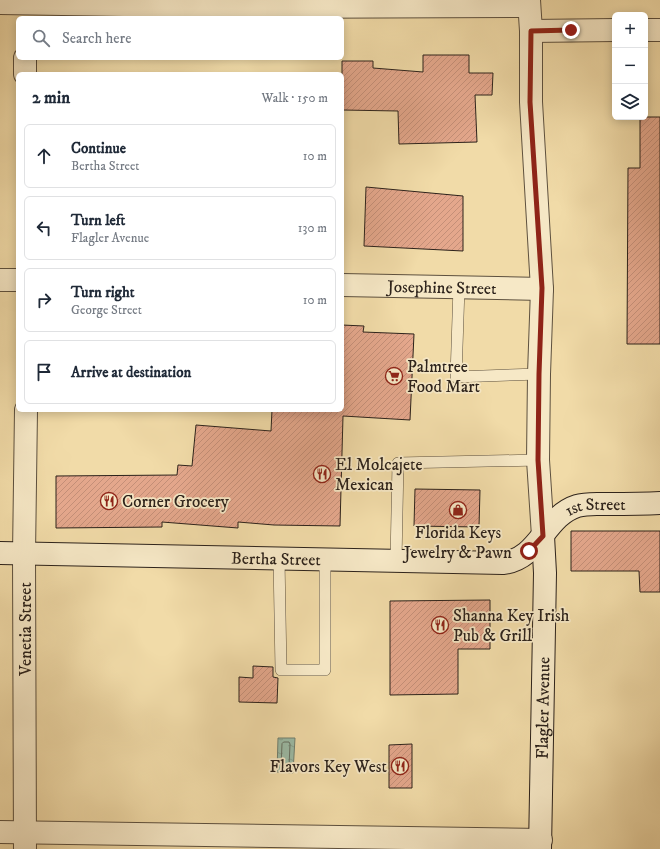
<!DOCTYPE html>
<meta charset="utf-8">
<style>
:root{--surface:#fff;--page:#f2f2f3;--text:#1f2937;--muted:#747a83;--line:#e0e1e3}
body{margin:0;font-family:"IM FELL DW Pica",serif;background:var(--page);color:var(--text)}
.controls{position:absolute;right:12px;top:12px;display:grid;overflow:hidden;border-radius:6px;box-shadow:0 2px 10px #0003}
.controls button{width:36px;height:36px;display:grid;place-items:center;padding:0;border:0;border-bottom:1px solid var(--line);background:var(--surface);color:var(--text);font:20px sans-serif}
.stop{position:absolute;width:12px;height:12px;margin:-9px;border:3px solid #8f2418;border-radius:50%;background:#fff}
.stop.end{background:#8f2418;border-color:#fff;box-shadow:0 1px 4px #0008}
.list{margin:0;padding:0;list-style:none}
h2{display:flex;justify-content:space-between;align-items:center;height:52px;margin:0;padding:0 16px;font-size:17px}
h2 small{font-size:13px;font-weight:400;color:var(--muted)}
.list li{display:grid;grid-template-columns:26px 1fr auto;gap:12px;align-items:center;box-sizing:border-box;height:64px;margin:0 8px 8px;padding:0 8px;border:1px solid var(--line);border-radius:6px}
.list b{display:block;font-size:15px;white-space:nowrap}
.list p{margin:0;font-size:13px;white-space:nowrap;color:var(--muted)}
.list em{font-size:13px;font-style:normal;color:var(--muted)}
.icon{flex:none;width:22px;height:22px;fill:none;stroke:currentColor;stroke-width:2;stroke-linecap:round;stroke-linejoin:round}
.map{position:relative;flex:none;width:660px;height:849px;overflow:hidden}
.search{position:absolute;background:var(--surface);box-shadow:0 2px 10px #0003;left:16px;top:16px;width:328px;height:44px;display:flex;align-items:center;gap:10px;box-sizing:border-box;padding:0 14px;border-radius:6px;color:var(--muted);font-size:15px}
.panel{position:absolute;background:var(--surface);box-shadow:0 2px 10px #0003;left:16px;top:72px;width:328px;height:340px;border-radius:6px}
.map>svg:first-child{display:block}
.water{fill:url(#water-ripples);stroke:#6f7e6e}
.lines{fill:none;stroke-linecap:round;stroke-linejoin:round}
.shore{stroke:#646e60;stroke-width:1}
.building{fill:url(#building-hatch);stroke:#2c221b}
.service-casing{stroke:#5d503e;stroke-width:12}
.minor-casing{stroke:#5d503e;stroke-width:24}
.tertiary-casing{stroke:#5d503e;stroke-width:24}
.secondary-casing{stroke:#2c221b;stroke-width:24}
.service{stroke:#f6e8c6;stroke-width:11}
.minor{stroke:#f6e8c6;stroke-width:22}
.tertiary{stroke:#f6e8c6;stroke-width:22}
.secondary{stroke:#f6e8c6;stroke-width:22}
.route{stroke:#8f2418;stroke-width:5}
.labels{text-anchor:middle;stroke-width:3.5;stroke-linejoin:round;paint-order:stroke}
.street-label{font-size:17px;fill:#2c221b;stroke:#f6e8c6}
.poi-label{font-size:17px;fill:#2c221b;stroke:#f6e8c6;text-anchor:start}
</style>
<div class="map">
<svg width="660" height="849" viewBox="0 0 660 849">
<defs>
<pattern id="water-ripples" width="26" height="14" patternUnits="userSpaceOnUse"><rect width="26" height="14" fill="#9bbba6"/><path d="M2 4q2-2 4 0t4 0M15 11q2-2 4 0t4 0" fill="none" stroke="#86a08e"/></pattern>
<pattern id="building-hatch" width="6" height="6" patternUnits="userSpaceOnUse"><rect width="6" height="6" fill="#e4a78c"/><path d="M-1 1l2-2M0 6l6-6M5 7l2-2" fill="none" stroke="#c48f78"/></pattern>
</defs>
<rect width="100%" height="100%" fill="#f1dba8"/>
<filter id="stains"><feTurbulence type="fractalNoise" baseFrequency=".005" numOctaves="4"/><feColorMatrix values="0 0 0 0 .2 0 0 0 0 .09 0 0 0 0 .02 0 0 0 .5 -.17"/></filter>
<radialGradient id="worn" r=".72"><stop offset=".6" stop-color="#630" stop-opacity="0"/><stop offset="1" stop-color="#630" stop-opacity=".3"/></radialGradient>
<path class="water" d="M278 738H295L293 773 277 772Z"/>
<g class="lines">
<path class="shore" d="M284 742H289L290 744 289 767 288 769 282 768 281 767 282 744Z"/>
</g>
<g class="building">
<path d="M423 55H469V73H493L492 95H475L477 142 399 144 398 111 342 110V61H373V68L423 72Z"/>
<path d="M640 117H660V344H627L628 168H640Z"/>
<path d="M366 187 463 196V251L364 246Z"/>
<path d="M342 325 364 326 363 332 414 334 410 420 343 416 340 526 274 525 238 522V528L162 522V527L56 528V476L177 475 178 465 192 466 196 425 271 431 272 410H342Z"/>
<path d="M415 489 480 490 479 527 414 526Z"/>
<path d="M571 531H660V592H640L639 571H571Z"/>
<path d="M490 600V649H458V694L390 695V601Z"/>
<path d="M253 666 273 667V677L278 678 277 703 239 702V677L253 678Z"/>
<path d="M412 744V788H389V745Z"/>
</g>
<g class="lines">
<g class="service-casing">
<g id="service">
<path d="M459 287 456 377 539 374"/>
<path d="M279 559 281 670H325V560"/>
<path d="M396 561 398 463 538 460"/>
</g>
</g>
<g class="minor-casing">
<g id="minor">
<path d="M0 3 248 7 529 6"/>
<path d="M25 58V74"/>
<path d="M0 280H18"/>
<path id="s1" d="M342 285 542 289"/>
<path d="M0 832 541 840"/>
<path d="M25 849 24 554 26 410"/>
</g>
</g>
<g class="tertiary-casing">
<g id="tertiary">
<path d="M529 0 531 31V102L542 289 539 374 538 460 543 536"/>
<path d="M645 30H660"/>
<path d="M531 31 615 30"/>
</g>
</g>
<g class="secondary-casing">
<g id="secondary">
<path id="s2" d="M0 553 503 563C539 559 545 516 577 506 586 503 597 504 607 504 625 504 642 504 660 503"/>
<path id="s3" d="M540 849 545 573 543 536"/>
</g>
</g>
<use href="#service" class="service"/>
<use href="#minor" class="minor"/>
<use href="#tertiary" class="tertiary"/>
<use href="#secondary" class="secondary"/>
</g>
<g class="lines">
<path class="route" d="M529 551 543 536 538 460 539 374 542 288 530 102 531 31 571 30"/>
</g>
<defs>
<g id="supermarket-ring" transform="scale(0.9)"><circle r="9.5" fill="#f6e8c6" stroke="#8f2418" stroke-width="1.5"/><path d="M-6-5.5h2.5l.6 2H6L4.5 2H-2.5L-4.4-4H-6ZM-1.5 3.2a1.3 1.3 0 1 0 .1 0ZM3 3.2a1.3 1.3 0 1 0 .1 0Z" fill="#8f2418"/></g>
<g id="restaurant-ring" transform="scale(0.9)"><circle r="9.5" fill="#f6e8c6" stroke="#8f2418" stroke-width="1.5"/><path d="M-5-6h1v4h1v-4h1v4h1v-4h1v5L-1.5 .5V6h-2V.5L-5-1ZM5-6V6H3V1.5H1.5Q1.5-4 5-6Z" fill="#8f2418"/></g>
<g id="shop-ring" transform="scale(0.9)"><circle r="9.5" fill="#f6e8c6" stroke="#8f2418" stroke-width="1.5"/><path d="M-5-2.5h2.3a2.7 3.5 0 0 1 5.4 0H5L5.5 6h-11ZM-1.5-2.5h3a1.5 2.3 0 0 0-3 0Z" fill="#8f2418"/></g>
</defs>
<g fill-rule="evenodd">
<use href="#supermarket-ring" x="394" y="376"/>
<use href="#restaurant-ring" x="322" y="474"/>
<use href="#restaurant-ring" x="109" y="501"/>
<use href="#shop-ring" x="458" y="510"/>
<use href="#restaurant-ring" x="440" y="625"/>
<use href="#restaurant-ring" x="400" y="766"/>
</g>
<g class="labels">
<g class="street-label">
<text dy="6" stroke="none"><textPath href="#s1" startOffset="100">Josephine Street</textPath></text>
<text dy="6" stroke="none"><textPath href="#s2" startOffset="617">1st Street</textPath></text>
<text dy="6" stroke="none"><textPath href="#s2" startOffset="276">Bertha Street</textPath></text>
<text transform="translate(25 629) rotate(-90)" y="6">Venetia Street</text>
<text dy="6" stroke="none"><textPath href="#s3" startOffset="141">Flagler Avenue</textPath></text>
</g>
<g class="poi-label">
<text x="407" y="372">Palmtree<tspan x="407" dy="20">Food Mart</tspan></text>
<text x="335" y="470">El Molcajete<tspan x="335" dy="20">Mexican</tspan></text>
<text x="122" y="507">Corner Grocery</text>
<text x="458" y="538" text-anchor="middle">Florida Keys<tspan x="458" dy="20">Jewelry &amp; Pawn</tspan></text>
<text x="453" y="621">Shanna Key Irish<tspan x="453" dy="20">Pub &amp; Grill</tspan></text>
<text x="387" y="772" text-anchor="end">Flavors Key West</text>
</g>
</g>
<rect width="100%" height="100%" filter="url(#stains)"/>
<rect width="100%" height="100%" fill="url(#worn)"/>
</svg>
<div class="controls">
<button>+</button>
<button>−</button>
<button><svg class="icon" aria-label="layers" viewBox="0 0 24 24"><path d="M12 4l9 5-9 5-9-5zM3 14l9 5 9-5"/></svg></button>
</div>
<div class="stop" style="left:529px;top:551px"></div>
<div class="stop end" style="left:571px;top:30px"></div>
<div class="search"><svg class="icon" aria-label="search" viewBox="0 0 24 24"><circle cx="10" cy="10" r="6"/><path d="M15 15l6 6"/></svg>Search here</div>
<section class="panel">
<h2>2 min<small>Walk · 150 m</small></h2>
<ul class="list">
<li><svg class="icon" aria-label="ahead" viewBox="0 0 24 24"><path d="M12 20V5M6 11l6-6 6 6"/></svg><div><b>Continue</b><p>Bertha Street</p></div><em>10 m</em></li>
<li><svg class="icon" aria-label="left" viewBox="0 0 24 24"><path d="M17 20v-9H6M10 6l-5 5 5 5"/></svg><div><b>Turn left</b><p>Flagler Avenue</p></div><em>130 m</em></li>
<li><svg class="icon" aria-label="right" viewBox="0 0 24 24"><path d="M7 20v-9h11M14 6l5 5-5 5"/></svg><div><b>Turn right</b><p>George Street</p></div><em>10 m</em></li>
<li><svg class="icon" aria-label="arrive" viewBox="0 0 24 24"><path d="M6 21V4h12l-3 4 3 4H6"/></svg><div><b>Arrive at destination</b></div></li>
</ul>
</section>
</div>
